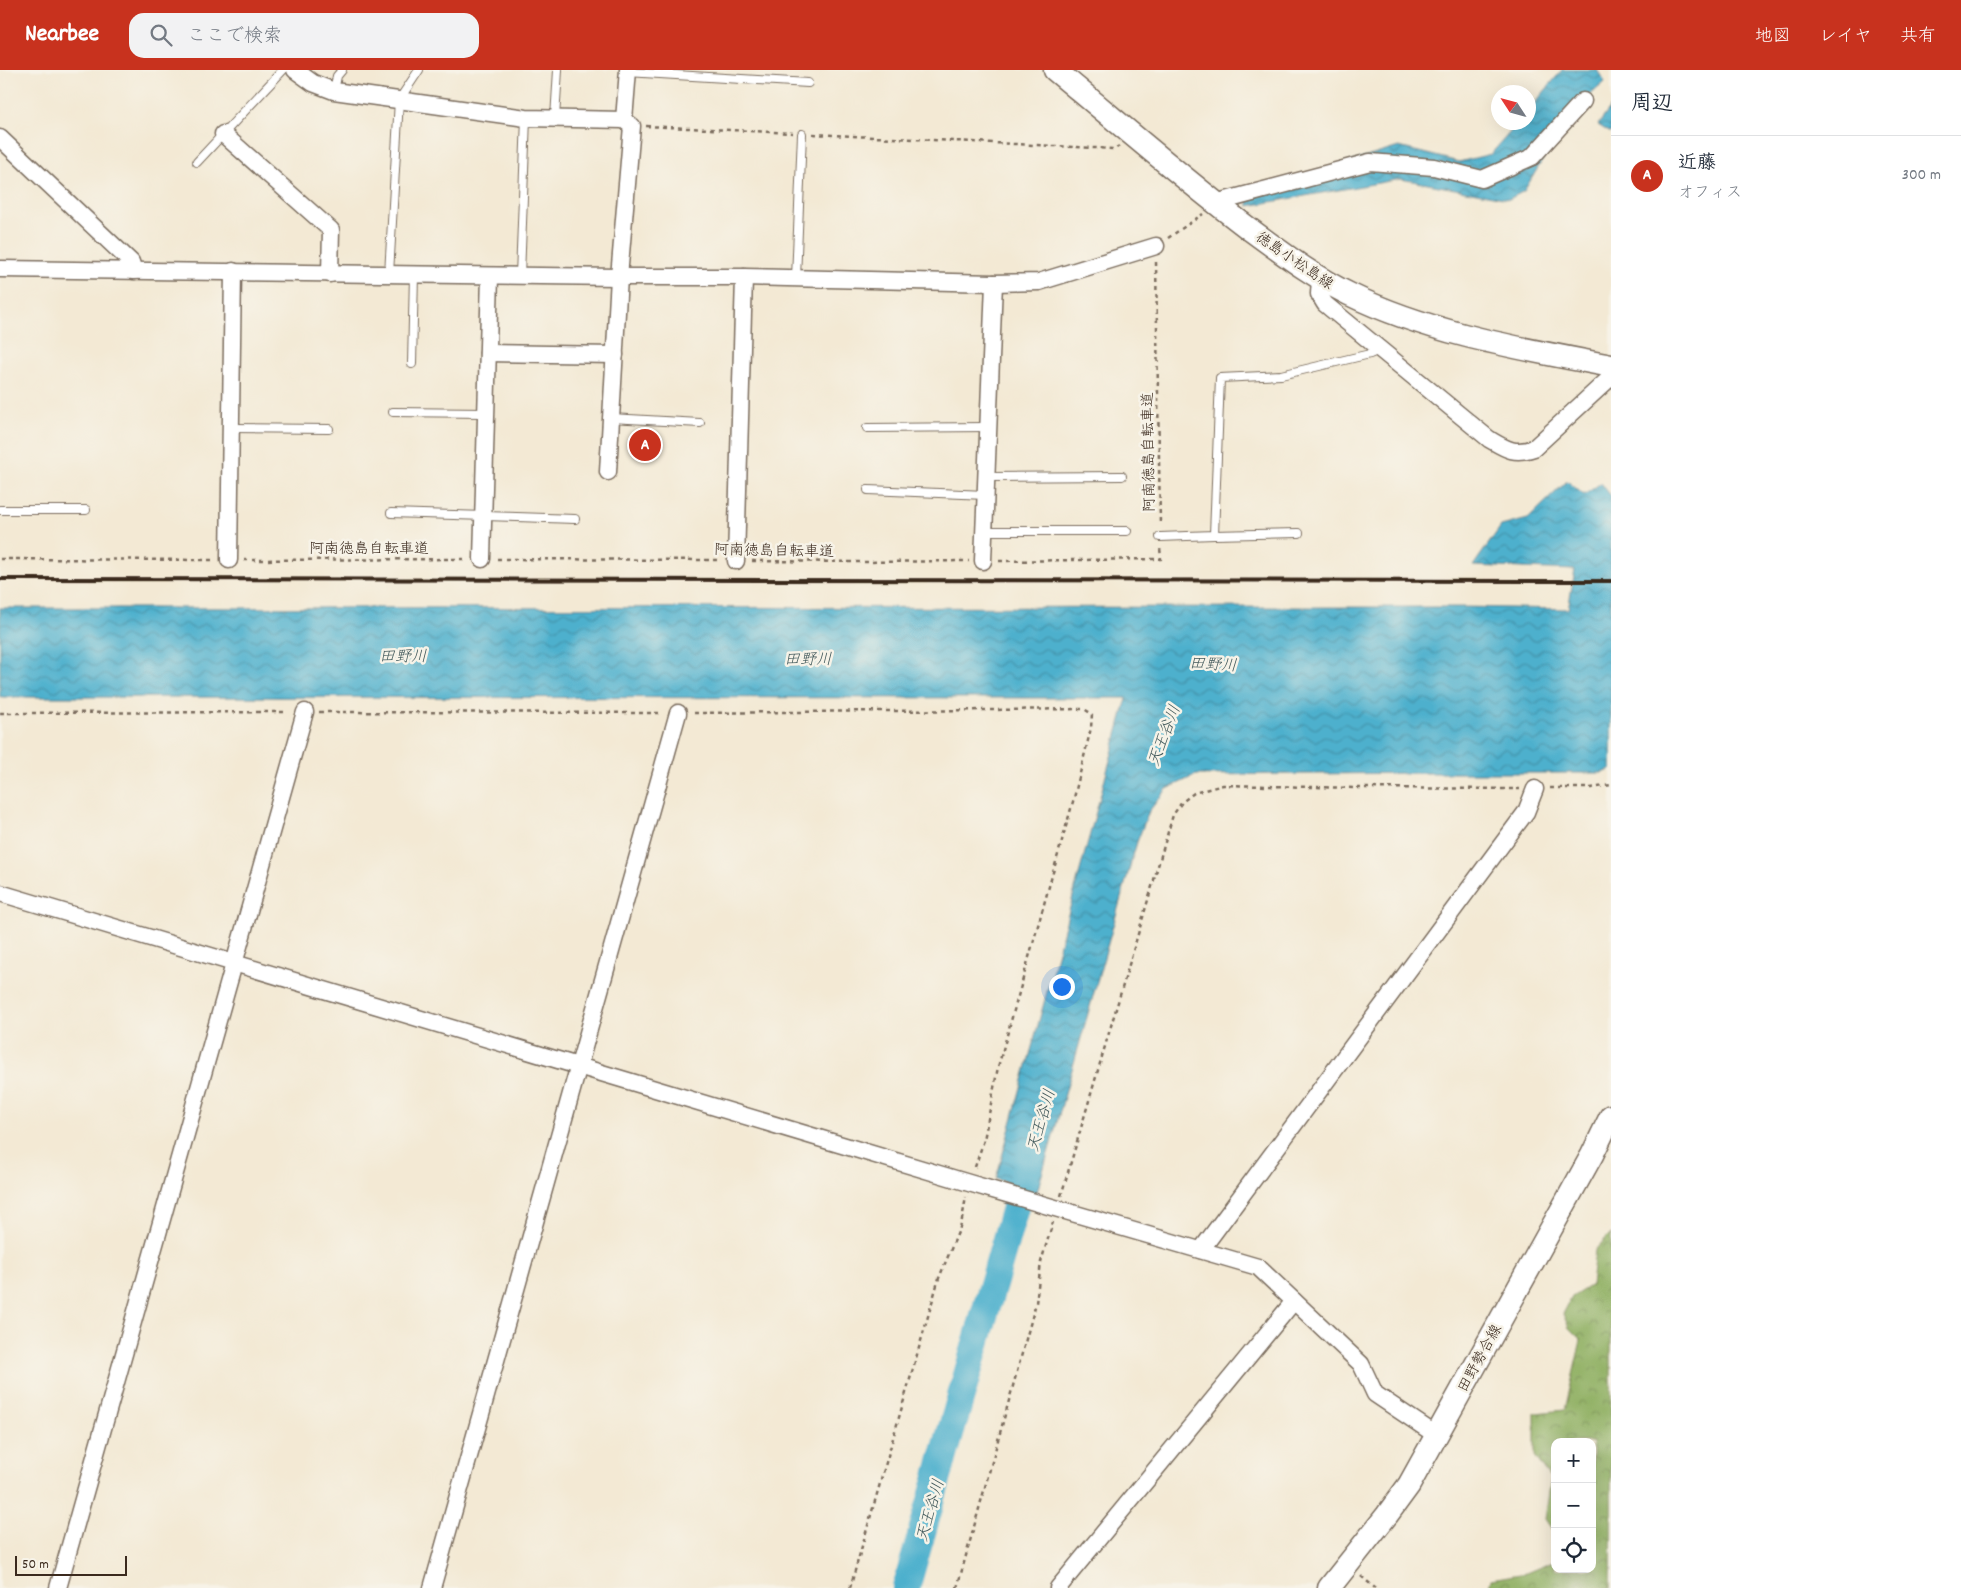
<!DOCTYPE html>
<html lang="ja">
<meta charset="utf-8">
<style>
:root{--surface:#fff;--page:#f2f2f3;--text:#1f2937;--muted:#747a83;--line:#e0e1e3;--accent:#c8321e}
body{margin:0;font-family:Dekko,"Klee One",sans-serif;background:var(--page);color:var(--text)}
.controls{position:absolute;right:15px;bottom:15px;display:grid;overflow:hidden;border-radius:10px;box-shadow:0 5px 20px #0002}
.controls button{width:45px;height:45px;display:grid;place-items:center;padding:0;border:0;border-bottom:1px solid var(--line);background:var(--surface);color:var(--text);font:25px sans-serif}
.compass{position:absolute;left:1491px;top:15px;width:45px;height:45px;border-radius:50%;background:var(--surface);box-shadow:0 5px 20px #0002;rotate:306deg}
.scale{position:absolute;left:15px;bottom:12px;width:112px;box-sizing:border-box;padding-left:5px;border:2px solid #3b2a1e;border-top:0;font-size:14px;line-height:18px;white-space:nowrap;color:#3b2a1e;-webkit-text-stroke:4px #f7f3e8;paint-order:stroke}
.you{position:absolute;left:1061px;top:916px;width:18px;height:18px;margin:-12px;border:4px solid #fff;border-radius:50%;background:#1a73e8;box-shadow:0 0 0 8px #1a73e833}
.badge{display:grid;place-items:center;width:32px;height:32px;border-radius:50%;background:var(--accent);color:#fff;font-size:16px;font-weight:700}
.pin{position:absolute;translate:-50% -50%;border:2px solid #fff;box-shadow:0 1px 5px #0006}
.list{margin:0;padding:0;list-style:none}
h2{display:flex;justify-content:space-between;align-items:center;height:65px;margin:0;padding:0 20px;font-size:21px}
h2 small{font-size:16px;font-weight:400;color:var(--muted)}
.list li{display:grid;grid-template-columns:32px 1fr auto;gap:15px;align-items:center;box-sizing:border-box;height:80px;padding:0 20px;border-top:1px solid var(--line)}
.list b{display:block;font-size:19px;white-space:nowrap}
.list p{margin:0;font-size:16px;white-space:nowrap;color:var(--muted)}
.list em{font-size:16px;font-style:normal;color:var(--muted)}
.icon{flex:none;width:28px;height:28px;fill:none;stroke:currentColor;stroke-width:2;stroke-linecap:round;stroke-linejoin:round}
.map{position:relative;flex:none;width:1611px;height:1518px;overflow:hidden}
header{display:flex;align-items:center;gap:30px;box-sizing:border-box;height:70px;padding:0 25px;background:var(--accent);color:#fff}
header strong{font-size:24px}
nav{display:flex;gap:28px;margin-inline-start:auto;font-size:18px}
.search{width:350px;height:45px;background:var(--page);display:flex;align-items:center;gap:12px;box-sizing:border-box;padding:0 18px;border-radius:15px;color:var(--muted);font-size:19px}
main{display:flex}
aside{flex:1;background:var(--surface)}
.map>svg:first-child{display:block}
.forest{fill:url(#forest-crowns);stroke:#666d41}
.water{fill:url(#water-waves);stroke:#446d76}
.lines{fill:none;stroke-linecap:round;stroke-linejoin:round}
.river{stroke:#4eb0cd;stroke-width:28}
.service-casing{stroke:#7b6d5e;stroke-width:10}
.minor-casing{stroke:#7b6d5e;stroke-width:19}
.secondary-casing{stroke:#7b6d5e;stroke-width:25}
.path{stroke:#7b6d5e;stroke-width:2.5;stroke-dasharray:4 4;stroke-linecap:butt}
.service{stroke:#fff;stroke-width:8}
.minor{stroke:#fff;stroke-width:16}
.secondary{stroke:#fff;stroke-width:22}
.rail{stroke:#3b2a1e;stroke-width:4}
.labels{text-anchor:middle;stroke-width:5;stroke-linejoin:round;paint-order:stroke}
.street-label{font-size:15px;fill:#3b2a1e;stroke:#f7f3e8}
.water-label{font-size:16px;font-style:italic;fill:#42595b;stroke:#f7f3e8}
</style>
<header>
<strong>Nearbee</strong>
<div class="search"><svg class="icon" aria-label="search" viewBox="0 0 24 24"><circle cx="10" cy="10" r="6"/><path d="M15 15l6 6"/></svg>ここで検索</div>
<nav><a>地図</a><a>レイヤ</a><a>共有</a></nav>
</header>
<main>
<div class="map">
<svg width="1611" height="1518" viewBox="0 0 1611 1518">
<defs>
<pattern id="forest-crowns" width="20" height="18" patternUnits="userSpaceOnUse" patternTransform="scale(1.25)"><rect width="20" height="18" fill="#90b064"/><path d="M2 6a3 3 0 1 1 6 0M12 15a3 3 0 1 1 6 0" fill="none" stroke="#778f52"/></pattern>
<pattern id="water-waves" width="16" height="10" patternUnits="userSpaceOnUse" patternTransform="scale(1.25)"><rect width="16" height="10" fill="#4eb0cd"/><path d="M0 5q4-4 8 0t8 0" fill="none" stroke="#428fa6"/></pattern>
</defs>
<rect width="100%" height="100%" fill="#f7f3e8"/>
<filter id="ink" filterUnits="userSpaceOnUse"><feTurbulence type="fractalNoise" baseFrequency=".02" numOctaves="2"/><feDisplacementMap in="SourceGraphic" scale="10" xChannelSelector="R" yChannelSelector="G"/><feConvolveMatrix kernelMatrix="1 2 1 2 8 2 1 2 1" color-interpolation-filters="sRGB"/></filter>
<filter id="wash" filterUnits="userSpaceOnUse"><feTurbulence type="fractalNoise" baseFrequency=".0096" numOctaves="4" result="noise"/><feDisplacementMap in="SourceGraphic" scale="20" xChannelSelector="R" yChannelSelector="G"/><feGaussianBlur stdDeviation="1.12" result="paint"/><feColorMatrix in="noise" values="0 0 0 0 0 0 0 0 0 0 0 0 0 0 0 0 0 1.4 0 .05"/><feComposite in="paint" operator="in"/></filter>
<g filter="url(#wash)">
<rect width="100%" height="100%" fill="#f3e9d4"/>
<path class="forest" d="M1611 1163V1518H1489L1491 1509 1526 1503 1555 1491V1499H1592V1372H1555V1464L1545 1449 1551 1409 1535 1386V1343L1565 1340 1581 1270 1569 1258 1563 1244 1572 1227 1591 1215 1595 1180Z"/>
<g class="water">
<path d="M1562 0H1597L1605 12 1583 31 1548 81 1524 121 1509 129 1401 109 1248 136V123L1399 77 1459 92 1491 84 1518 53 1528 52 1529 40Z"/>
<path d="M1611 37V63L1598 55Z"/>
<path d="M1567 411 1584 425 1601 413 1611 426V700L1601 703H1428L1196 705 1167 719 1149 741 1137 772 1037 1122 996 1109 1127 628 0 627V538L1462 537 1568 539 1575 500 1473 496 1501 456 1528 449Z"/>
</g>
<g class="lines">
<path class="river" d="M906 1518 1031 1082"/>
</g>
</g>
<g filter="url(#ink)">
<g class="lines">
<g class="service-casing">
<g id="service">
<path d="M627 2 808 13"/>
<path d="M334 21 337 6 342 0"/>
<path d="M555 48 558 0"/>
<path d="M197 92 283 0"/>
<path d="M389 204 399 30 419 0"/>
<path d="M520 206 526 48"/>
<path d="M796 208 802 64"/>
<path d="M412 294 414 204"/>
<path d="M393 342 486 343"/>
<path d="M611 348 700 353"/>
<path d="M231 358 329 359"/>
<path d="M867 358 988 357"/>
<path d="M986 407 1122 406"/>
<path d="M868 420 986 425"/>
<path d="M0 440H86"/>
<path d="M391 443 575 449"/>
<path d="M984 461H1127"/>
<path d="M1214 465 1299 463"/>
<path d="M1160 467 1214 465 1220 308 1281 305 1370 284 1379 280"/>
</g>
</g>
<g class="minor-casing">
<g id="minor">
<path d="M295 0 313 13 334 21 526 48 624 50 632 56 619 207 608 402"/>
<path d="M624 50 628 0"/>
<path d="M223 64 331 160 330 204"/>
<path d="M0 68 131 192 134 201"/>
<path d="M1215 133 1370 92 1434 97 1482 109 1532 87 1583 31"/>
<path d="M0 199 619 207H744L994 213 1039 212 1156 176"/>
<path d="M1320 209 1319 224 1325 234 1489 369C1506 379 1514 385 1534 378L1611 307"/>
<path d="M488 283 615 285"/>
<path d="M482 489 490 206"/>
<path d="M229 490 233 201"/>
<path d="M736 491 744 207"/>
<path d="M983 491 994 213"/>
<path d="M0 823 969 1113 1258 1197 1361 1294 1375 1324 1436 1365"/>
<path d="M1201 1180 1526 742 1535 719"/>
<path d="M58 1518 305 642"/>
<path d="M432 1518 678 643"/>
<path d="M1058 1518 1294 1231"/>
</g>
</g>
<g class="secondary-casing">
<g id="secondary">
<path d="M1055 0C1119 53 1182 108 1248 158 1281 182 1312 206 1349 224 1431 264 1523 279 1611 296"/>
<path d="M1329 1518 1387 1445 1409 1415 1592 1085 1611 1046"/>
</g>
</g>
<g class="path">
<path d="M646 56 793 63"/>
<path d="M813 64 1115 79 1119 76"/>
<path d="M1168 168 1203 144"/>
<path d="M1156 192 1160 456"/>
<path d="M0 489 214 490"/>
<path d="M497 489 721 490"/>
<path d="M244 490 466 489"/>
<path d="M752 491 859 492 969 491"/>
<path d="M999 491 1161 489 1160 477"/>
<path d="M319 642 663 643"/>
<path d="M0 643 288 642"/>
<path d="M694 643 1084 639 1092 644 1091 658 1074 728 998 997 984 1070 974 1100"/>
<path d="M1550 718H1591L1611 715"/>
<path d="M1061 1126 1173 745 1182 732 1194 723 1223 715 1356 718 1520 719"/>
<path d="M1361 1506 1375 1518"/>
<path d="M850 1518 939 1208 961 1155 966 1127"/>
<path d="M957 1518 1036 1233 1041 1192 1053 1152"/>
</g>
<use href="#service" class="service"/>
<use href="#minor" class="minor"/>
<use href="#secondary" class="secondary"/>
<path class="rail" d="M0 509 1611 511"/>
</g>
</g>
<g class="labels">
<g class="street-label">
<text transform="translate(1295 190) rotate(34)" y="5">徳島小松島線</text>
<text transform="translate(1148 382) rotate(-91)" y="5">阿南徳島自転車道</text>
<text x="369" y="483">阿南徳島自転車道</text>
<text transform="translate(774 480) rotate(1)" y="5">阿南徳島自転車道</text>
<text transform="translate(1479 1288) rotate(-61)" y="5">田野勢合線</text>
</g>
<g class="water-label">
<text x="403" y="591">田野川</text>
<text x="808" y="594">田野川</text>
<text transform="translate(1213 593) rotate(3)" y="6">田野川</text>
<text transform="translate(1163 665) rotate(-69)" y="6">天王谷川</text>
<text transform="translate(1040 1050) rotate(-74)" y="6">天王谷川</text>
<text transform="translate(929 1440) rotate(-74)" y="6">天王谷川</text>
</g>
</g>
</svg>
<div class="controls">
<button>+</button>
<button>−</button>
<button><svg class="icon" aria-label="locate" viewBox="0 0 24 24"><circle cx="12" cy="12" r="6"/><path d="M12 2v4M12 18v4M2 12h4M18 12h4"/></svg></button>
</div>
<svg class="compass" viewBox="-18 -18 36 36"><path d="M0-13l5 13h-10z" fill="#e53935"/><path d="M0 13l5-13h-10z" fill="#747a83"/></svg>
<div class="scale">50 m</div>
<div class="you"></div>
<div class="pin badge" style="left:645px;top:375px">A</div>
</div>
<aside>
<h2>周辺<small></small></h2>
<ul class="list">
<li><span class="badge">A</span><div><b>近藤</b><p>オフィス</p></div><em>300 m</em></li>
</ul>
</aside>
</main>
